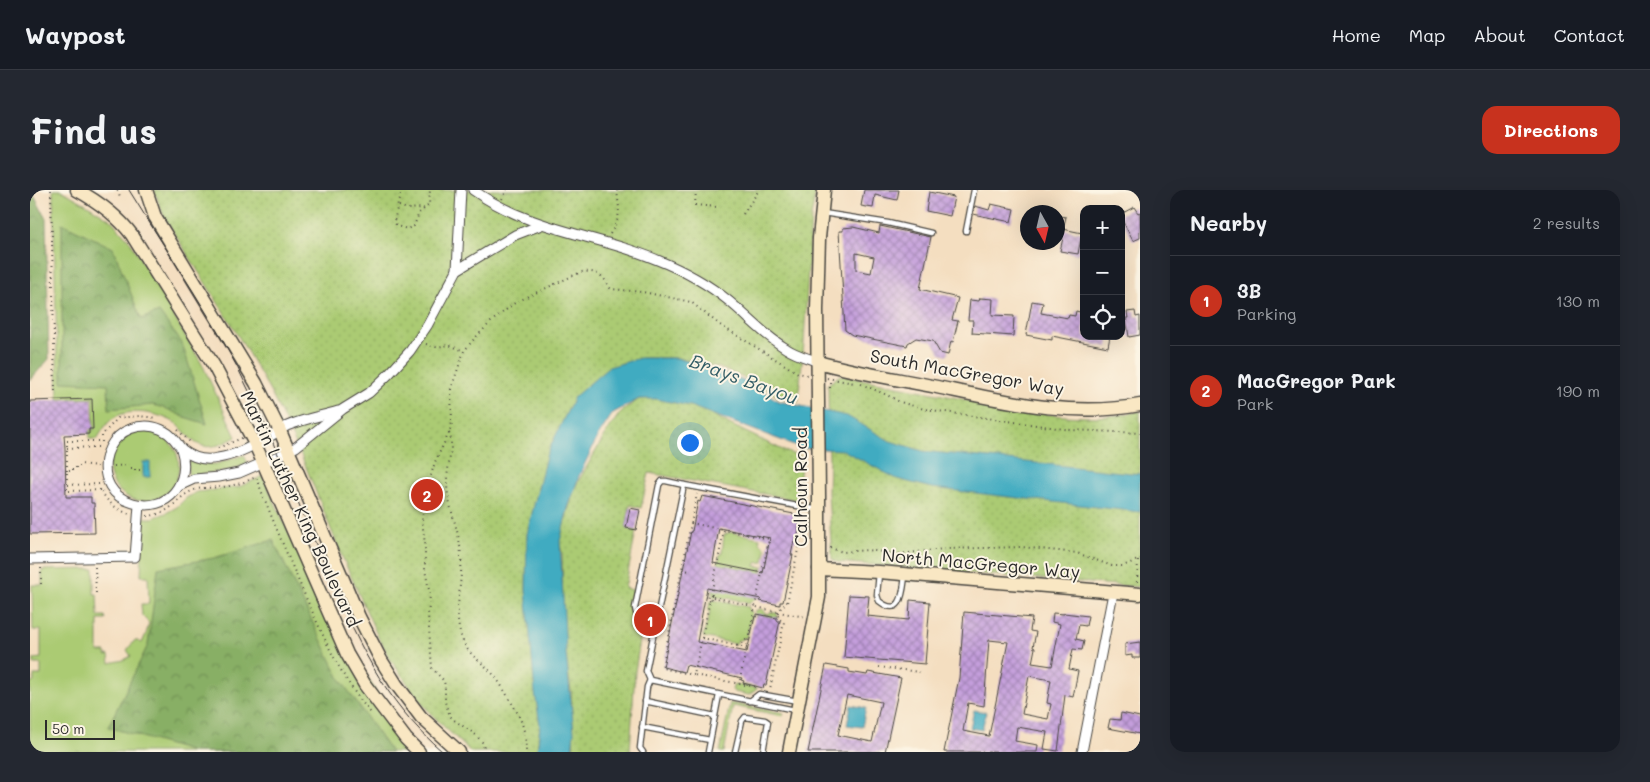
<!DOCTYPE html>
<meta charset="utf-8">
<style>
:root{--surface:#171b24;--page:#242831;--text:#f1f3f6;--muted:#9ea1a6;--line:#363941;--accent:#c8321e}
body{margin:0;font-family:Mali,sans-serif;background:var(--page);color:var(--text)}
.controls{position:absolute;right:15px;top:15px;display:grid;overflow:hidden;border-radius:10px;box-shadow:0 5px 20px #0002}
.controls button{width:45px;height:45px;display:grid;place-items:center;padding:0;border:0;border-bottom:1px solid var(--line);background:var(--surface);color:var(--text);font:25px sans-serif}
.compass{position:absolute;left:990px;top:15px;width:45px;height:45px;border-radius:50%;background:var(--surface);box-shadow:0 5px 20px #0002;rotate:172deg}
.scale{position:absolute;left:15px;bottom:12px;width:70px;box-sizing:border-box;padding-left:5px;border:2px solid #2b2b2b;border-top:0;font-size:14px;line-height:18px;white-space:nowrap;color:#2b2b2b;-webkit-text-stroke:4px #fcf5e5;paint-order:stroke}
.you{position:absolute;left:659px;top:252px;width:18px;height:18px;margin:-12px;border:4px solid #fff;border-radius:50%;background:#1a73e8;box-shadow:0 0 0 8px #1a73e833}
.badge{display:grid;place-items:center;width:32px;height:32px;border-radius:50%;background:var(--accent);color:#fff;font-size:16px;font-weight:700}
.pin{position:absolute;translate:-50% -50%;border:2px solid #fff;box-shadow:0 1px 5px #0006}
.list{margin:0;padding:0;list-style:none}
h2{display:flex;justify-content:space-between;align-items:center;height:65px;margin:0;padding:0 20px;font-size:21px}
h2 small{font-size:16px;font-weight:400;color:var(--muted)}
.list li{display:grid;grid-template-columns:32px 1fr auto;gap:15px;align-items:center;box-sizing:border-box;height:90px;padding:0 20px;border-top:1px solid var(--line)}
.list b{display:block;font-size:19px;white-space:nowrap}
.list p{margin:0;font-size:16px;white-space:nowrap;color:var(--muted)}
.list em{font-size:16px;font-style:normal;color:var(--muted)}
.icon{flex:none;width:28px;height:28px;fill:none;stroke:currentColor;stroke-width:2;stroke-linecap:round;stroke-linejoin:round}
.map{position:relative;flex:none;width:1110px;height:562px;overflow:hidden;border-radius:15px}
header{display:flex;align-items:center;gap:30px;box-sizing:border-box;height:70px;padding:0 25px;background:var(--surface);border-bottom:1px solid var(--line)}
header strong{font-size:24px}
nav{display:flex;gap:28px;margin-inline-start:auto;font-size:18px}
.intro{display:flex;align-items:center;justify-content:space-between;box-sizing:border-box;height:120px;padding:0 30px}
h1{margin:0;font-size:35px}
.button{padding:12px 22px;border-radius:15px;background:var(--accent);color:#fff;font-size:18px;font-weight:700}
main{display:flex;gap:30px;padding:0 30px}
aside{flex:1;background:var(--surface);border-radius:15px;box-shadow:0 5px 20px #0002}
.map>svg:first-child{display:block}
.grass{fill:#abcb73;stroke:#6b7b4f}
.forest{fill:url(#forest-crowns);stroke:#5a6d48}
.park{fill:url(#park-dots);stroke:#6b7b4f}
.water{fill:#41abc1;stroke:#366b76}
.building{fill:url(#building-cross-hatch);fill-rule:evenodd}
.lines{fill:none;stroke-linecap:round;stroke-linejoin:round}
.lane-casing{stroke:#494641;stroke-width:7}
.street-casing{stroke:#494641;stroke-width:11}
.secondary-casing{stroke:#494641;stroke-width:15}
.path{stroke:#494641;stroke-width:2;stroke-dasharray:1 4;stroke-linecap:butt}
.lane{stroke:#fff;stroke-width:4.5}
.street{stroke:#fff;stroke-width:9}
.secondary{stroke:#f9e7c3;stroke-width:12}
.tram{stroke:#2b2b2b;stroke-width:1}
.labels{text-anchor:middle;stroke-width:4;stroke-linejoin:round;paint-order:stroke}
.street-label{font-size:18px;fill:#2b2b2b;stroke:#fcf5e5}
.water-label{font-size:19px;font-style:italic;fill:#345e67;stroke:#fcf5e5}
</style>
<header>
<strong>Waypost</strong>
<nav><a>Home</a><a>Map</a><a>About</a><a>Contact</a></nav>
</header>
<div class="intro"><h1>Find us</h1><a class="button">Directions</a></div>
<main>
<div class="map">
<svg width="1110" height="562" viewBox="0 0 1110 562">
<defs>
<pattern id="forest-crowns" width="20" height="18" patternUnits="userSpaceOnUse" patternTransform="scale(1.25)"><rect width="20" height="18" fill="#88af65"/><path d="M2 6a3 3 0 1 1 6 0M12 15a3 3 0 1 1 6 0" fill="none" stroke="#6f8f53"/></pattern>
<pattern id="park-dots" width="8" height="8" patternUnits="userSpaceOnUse" patternTransform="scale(1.25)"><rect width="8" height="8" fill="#abcb73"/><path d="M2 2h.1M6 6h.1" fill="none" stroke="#93ae64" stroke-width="1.8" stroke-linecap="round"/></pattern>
<pattern id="building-cross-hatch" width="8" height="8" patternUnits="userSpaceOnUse" patternTransform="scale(1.25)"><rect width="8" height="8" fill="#c49edc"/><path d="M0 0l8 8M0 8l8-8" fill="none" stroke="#9f81b3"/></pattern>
</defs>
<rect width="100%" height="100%" fill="#fcf5e5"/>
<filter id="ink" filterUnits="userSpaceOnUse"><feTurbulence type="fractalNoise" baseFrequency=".02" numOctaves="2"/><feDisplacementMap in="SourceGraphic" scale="10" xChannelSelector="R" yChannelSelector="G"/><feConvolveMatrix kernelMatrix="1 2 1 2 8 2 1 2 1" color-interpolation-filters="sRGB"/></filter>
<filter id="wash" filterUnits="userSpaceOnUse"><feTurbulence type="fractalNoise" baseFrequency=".0096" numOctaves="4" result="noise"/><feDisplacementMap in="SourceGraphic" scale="20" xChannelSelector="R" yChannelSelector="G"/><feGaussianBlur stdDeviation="1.12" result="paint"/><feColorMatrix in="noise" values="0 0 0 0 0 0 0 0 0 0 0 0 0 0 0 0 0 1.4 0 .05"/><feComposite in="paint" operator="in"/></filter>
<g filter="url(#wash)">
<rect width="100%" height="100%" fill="#f4dec0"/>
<g class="grass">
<path d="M23 0H31L56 14 81 30 100 51 173 176 206 247C196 252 185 259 173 256 161 253 156 242 147 234 131 223 96 216 81 230 75 235 71 243 67 249H59L60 240H64L63 208 28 209Z"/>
<circle cx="114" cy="276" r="35"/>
<path d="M214 265 218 274 201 280 161 286 158 284V273L161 271 174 274H186Z"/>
<path d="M233 286 280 390 382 562H0V493L4 492V485H11V474H4V469L11 468V440H3L2 395H12V380L64 379V404H67L68 426H75L76 430H68V462H76V466L79 465 80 473 94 470 101 466 97 460 105 450 112 453 116 444 119 433 112 426 111 414H119L118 386H111L113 328H123L136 323 147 317 156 308 167 302 209 297Z"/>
<path d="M700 342 730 348 729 352 736 358 734 372 726 373 725 376 733 377 730 389 725 381 688 374 690 364 692 363 694 345Z"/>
<path d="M684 393 728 401 726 409 723 410 719 414 703 409 684 407 682 404Z"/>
<path d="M684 410 719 417V420L722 422 717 447 707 451 706 454 673 447 680 422 678 421 680 412Z"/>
<path d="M730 419 734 420V423L739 424 740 422 747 423 748 428 728 424 727 427 725 426V421Z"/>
<path d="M704 494 727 498V499L719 505 704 502 702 500Z"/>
<path d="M700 513 754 523 753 526 703 516 694 562H690Z"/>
</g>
<g class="forest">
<path d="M2 2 16 28 19 169 0 190V3Z"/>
<path d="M32 33 83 58 111 129 129 122 152 153 177 234 154 227 137 219 123 215 79 219 78 194 32 192Z"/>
<path d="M243 350 310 489 361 562H163L78 537 118 455 128 378 184 368Z"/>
</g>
<g class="park">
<path d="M124 0H786L781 27 774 153 768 212 747 206 731 195 690 178 647 168H611L497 344 496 400 510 535 507 562H441L410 533 393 515 362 472 348 447 311 364 271 265 251 223 234 190 200 132 134 27Z"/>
<path d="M810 185C852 193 894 201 937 210 993 221 1053 235 1110 221V397L807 372 802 369 798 303 799 269 798 194Z"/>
<path d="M635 206 664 214 701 235 757 262 772 267 767 310 619 283 611 318 600 315 596 339 606 341 595 398 603 400 599 416 604 442 611 444 605 481 600 561 605 562H544L541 501 533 447 532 363 529 351 545 297 578 240 590 223 609 209Z"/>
</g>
<g class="water">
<path d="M610 168H647L694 183 728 197 748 211 817 226 860 251 893 261 1110 284V322L902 298 867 289 813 260 772 258 660 216 626 209H609L583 223 568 246 549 286 538 318 530 351 536 463 544 542 542 562H507L510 535 505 503 496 400 497 344 516 266 544 207 579 177Z"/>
<rect x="113" y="272" width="7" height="15"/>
<path d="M821 515 836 518 832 537 817 535Z"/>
<path d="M944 520 956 522 952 540 940 538Z"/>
</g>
<g id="blocks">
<g class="building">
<path d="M834 0H869L867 10 845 5 843 18 831 16Z"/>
<path d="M899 2 924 7 920 26 896 21Z"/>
<path d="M961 14 984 19 981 32 943 24 945 16 959 20Z"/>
<path d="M1104 17 1108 23 1110 22V48L1103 51 1091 28V24Z"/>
<path d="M1029 26 1036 27 1033 39 1052 43 1048 64 1030 61 1033 48 1028 49Z"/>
<path d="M850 36 901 47 890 99 928 108 922 130 928 131 923 152 921 151 918 165 910 163 903 151 886 148 878 153 877 156 822 145 815 140 809 41H813V38L823 37 849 43ZM826 63 844 67 841 83 826 80Z"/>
<path d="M950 108 963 109 962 125 984 126 983 146 942 143 943 130H938L940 110 949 111Z"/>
<path d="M1002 111 1013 113 1011 123 1038 128 1039 125 1045 126 1046 121 1054 123V146H1080L1078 157 1022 146V150L996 145Z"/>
<path d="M1105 121 1106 127 1110 126V145L1099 147 1096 128H1098L1097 122Z"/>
<path d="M62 209 63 239H59V244L34 245 35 258 36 307H61V313H64L65 343 0 344V211Z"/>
<path d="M672 306 769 325 768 331H770L767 351H764L761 365H763L753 412H750V415L730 411 731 409 677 398 672 424 667 452 717 462 725 426 727 427V424L747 428V431H750L736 495H734L733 498 713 493 714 491 711 490 712 488 656 475 654 482 633 477 661 341H662L668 311 670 312ZM689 338 740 348 733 383 683 373Z"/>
<path d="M600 318 610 320 606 340 596 338Z"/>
<path d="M819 405 839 406 837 426 879 430 880 410 900 412 895 474 814 467Z"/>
<path d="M934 422 1002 428 1000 441 1006 442 1003 457 1005 458 1002 473 1022 476 1030 434 1022 432 1023 423 1034 424V423L1058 426 1056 436 1049 435 1046 449 1054 451 1052 460 1043 459 1039 479 1048 481 1043 507 1035 505 1028 561 1014 559 1017 542 987 537 985 551 1008 555 1007 562H914L929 488ZM959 450 978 452 959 546 933 541 938 513 954 516ZM999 486 1021 490 1017 513 1021 514 1018 529 992 524Z"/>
<path d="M1110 452V468H1102V465L1095 466V454Z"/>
<path d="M796 475 819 479V482L837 485 838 482 871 488 855 562H778ZM817 505 851 512 842 552 808 545Z"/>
<path d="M1091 523 1110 527V544L1078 538 1080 529 1090 530Z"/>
</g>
</g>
</g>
<g filter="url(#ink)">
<use href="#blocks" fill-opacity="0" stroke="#494641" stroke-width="1"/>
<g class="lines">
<g class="lane-casing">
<g id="lane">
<path d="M793 23 858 33 901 43"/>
<path d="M936 41 944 0"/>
<path d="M849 383 847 405 849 411C872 429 873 401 875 386"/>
<path d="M625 437 607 427 605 418 629 295 632 291H636L654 295"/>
<path d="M615 511 685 526"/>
<path d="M720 511 729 504 768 511"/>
<path d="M765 520 620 490 616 481 654 295 789 320"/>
<path d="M612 537 680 550"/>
<path d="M613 562 610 558 617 497 620 490"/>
<path d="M678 562 689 505"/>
<path d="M705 562 712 531 715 527 735 530 738 532 733 562"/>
</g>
</g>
<g class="street-casing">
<g id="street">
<path d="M443 0C503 43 571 44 637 74 662 85 686 99 707 118 723 132 738 148 757 159 766 165 778 168 788 172"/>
<path d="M427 80 431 0"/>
<path d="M151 259C162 292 138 323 103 313 59 301 70 236 116 236 126 236 137 241 143 248 147 252 149 257 153 260 163 268 175 271 188 268 207 265 224 255 241 246 246 243 251 239 257 236 273 229 291 226 308 221"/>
<path d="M149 296 164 289 189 287 209 283 248 266 266 257 313 219 339 203 359 184 380 161 397 136 427 80 485 45 511 35"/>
<path d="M0 369 105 367 109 315"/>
<path d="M1052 562 1083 403"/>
</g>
</g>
<g class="secondary-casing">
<g id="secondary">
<path d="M47 0C69 12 87 25 102 45L184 176 225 254 317 464 335 495 376 549 389 562"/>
<path d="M116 0 125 27 226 193 250 241 329 427 351 470 366 494 391 527 429 562"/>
<path d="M788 172C827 183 868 189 907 197 974 211 1042 228 1110 215"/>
<path d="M789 379 849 382 1110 404"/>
<path d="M759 562 789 407V306L787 120 789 48 794 0"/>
</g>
</g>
<g class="path">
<path d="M21 0 25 203"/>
<path d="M87 0 91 8"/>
<path d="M371 0 364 32 367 36 377 39 384 36 389 23 399 15 400 0"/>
<path d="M666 0 665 15 687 17"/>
<path d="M472 9 477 0"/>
<path d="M369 16 377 19 394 18"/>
<path d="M713 24 729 0"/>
<path d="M580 44C592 25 589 21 587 0"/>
<path d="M396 154 406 157 419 155 434 161"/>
<path d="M797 188 824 193"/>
<path d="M831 194 857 205 870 212 894 219 1041 240 1110 243"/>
<path d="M800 198V191"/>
<path d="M148 240 162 254"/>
<path d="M419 243C425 254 416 279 417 295 418 318 430 341 431 366 433 390 425 415 429 438 434 464 447 467 462 483 468 490 473 498 477 505 490 526 496 537 496 562"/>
<path d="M72 252V245L88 228 109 226 127 228"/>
<path d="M37 258 71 257"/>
<path d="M188 258 212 248"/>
<path d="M84 276 100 275V278H105V280H112"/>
<path d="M37 281V251H71"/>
<path d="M37 294V281H42V279H46V276H50V274L68 276"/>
<path d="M69 294 37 295V301L72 300"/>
<path d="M72 301C76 312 89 321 100 324"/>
<path d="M769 323H770L768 332H771L770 339 772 340 757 413 753 415 748 422 776 427"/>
<path d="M117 326C144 324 145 307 164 300 173 297 183 298 192 297 204 296 215 292 226 287 242 329 259 369 277 410 295 450 312 490 341 523"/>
<path d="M661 333 694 340"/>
<path d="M800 358 813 362 837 360 869 364 914 359 992 357 1047 363 1082 376H1093L1110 369"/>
<path d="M65 377 66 404"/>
<path d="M11 378V394"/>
<path d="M652 380 661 381"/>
<path d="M1107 392 1108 370"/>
<path d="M681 405 694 340 739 349 709 494"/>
<path d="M683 407 748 422 749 429 754 432 740 499"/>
<path d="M680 410 677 408 678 405H682L683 407 680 410 664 485 726 497"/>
<path d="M672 448 717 458"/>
<path d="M707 456 719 448"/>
<path d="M849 477 889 482"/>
<path d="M664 485 632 478 667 304"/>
<path d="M455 562 452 552 446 545 424 530 420 526 415 512V496L414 491 402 478 398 425 400 405 395 380V354L392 331 394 308 405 272 419 243 422 233 421 199 434 161 444 149 462 131 486 112 551 82C559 81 569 82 574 89 577 92 578 96 581 99L613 102 661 112 690 135 768 183 778 185"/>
</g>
<use href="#lane" class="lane"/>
<use href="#street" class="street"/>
<use href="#secondary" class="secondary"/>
<path class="tram" d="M99 0C140 67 188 134 221 205 248 260 270 319 295 375 325 447 352 510 413 562"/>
</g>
</g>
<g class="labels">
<g class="street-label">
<text transform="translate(937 183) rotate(10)" y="6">South MacGregor Way</text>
<text transform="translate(771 297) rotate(-90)" y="6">Calhoun Road</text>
<text transform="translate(270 319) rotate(65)" y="6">Martin Luther King Boulevard</text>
<text transform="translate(951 374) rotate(5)" y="6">North MacGregor Way</text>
</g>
<g class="water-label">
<text transform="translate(714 189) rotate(20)" y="7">Brays Bayou</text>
</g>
</g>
</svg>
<div class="controls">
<button>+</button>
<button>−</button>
<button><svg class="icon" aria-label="locate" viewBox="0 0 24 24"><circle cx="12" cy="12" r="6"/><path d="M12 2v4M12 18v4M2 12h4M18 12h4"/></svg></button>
</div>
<svg class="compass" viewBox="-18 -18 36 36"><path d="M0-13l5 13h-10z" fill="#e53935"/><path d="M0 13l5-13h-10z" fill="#9ea1a6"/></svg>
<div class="scale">50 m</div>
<div class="you"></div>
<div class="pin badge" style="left:620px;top:430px">1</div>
<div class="pin badge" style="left:397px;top:305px">2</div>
</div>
<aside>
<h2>Nearby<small>2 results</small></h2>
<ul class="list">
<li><span class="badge">1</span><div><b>3B</b><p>Parking</p></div><em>130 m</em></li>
<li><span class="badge">2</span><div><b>MacGregor Park</b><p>Park</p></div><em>190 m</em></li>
</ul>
</aside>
</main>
